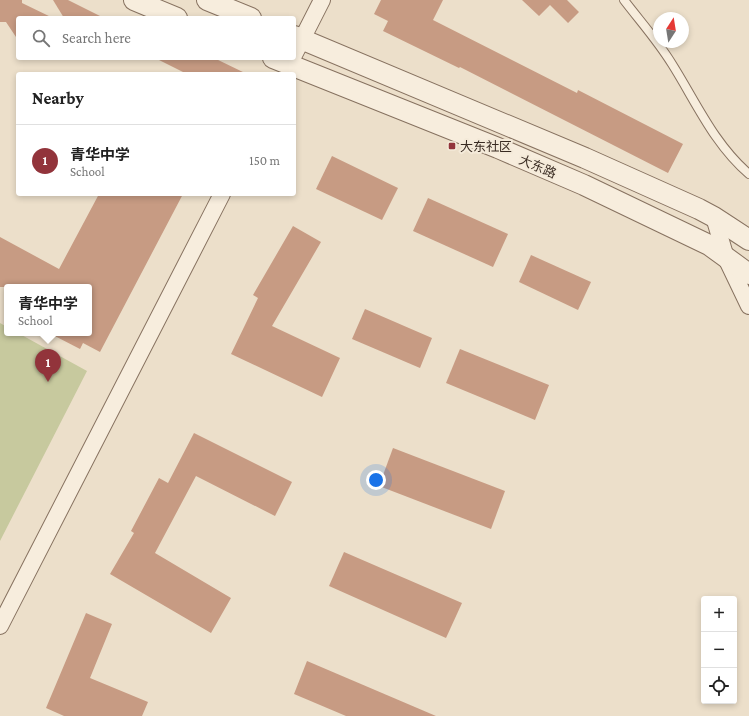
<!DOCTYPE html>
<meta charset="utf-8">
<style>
:root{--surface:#fff;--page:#f6f6f6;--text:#222;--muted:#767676;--line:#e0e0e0;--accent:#92343b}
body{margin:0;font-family:"Crimson Pro","Noto Sans SC",serif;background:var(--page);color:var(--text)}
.controls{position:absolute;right:12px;bottom:12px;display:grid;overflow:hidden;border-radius:4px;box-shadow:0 2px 6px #0003}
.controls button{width:36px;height:36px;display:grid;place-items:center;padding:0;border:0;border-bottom:1px solid var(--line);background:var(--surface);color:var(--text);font:20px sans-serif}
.compass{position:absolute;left:653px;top:12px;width:36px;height:36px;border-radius:50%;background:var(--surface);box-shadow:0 2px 6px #0003;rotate:12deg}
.you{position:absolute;left:376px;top:480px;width:14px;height:14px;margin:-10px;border:3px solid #fff;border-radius:50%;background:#1a73e8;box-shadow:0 0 0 6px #1a73e833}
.badge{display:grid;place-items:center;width:26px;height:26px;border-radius:50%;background:var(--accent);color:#fff;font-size:13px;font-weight:700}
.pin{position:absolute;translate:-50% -33px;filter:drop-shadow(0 1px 2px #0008)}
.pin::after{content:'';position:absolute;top:21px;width:14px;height:12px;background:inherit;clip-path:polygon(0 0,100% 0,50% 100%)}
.popup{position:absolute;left:4px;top:284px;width:88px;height:52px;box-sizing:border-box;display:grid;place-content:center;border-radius:4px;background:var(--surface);filter:drop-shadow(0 1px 3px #0005);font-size:13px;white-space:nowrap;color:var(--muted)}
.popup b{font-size:15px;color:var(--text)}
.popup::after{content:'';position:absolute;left:50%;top:100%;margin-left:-8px;border:8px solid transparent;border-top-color:var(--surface)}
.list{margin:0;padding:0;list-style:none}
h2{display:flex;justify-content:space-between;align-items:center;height:52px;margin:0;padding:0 16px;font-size:17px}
h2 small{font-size:13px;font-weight:400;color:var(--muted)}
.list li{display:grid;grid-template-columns:26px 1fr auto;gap:12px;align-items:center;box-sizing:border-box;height:72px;padding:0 16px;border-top:1px solid var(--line)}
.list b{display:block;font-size:15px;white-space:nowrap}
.list p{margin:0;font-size:13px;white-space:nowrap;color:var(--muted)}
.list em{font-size:13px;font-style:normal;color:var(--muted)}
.icon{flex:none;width:22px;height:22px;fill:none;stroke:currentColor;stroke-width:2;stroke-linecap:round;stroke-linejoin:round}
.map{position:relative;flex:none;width:749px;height:716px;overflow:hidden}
.search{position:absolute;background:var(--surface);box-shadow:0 2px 6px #0003;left:16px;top:16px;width:280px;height:44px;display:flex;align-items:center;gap:10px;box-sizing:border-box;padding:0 14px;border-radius:4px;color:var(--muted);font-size:15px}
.panel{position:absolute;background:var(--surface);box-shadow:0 2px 6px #0003;left:16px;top:72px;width:280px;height:124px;border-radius:4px}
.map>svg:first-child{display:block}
.green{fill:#c7c99e}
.building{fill:#c79b83}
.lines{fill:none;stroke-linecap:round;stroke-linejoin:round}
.service-casing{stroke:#877260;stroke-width:10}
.minor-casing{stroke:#877260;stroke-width:18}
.tertiary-casing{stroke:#877260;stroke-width:22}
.service{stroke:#f7eddd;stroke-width:8}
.minor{stroke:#f7eddd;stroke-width:16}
.tertiary{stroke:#f7eddd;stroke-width:20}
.poi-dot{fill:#92343b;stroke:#f4ead9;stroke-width:1.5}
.labels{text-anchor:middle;stroke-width:4;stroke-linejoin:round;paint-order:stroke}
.poi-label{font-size:13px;fill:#392b22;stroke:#f4ead9;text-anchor:start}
.street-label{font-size:13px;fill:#392b22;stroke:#f4ead9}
</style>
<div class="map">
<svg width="749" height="716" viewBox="0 0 749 716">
<rect width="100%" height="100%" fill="#ecdfca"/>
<path class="green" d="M0 323 7 327V333H18L87 371 0 541Z"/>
<g class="building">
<path d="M0 0H22V3L53 18H18V40L6 22H0Z"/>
<path d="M53 0H68L104 18H64Z"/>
<path d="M381 0H443L433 20 577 93 578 90 683 144 668 173 460 67 459 68 383 31 388 21 374 14Z"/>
<path d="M522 0H567L579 12 568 23 550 5 539 16Z"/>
<path d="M155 58H214L247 74H187Z"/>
<path d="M332 156 398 188 382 220 316 189Z"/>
<path d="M99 194H183L100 352 83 343 80 349 49 333H89V287H0V237L59 269Z"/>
<path d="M428 198 508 234 493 267 413 231Z"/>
<path d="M293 226 321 242 272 326 340 358 322 397 231 354 258 298 253 295Z"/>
<path d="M531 255 591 282 578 310 519 282Z"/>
<path d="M365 309 432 338 420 368 352 339Z"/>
<path d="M460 349 549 385 535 420 446 383Z"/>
<path d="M194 433 292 482 275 516 196 476 155 553 231 598 211 633 110 574 134 533 131 531 159 478 168 483Z"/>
<path d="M393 448 505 491 491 529 379 486Z"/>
<path d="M344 552 462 603 446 638 329 586Z"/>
<path d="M86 613 112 624 90 678 148 702 142 716H64L46 708Z"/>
<path d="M307 661 436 716H346L294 694Z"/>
</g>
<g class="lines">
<g class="service-casing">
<path id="service" d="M624 0C640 21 658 41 672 64 696 102 714 144 749 174"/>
</g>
<g class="minor-casing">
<g id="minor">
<path d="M294 55 322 0"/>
<path d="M714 217 726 258 749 306"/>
<path d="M0 626 222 194"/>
</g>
</g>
<g class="tertiary-casing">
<g id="tertiary">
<path d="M134 0 177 18"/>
<path d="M207 0 251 18"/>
<path d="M294 36 585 158 699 209 714 217 749 240"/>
<path d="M273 58 498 148 584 185 709 245 749 274"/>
</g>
</g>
<use href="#service" class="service"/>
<use href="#minor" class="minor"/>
<use href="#tertiary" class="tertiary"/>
</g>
<rect class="poi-dot" x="448" y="142" width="8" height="8" rx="2"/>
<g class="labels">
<g class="poi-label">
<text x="460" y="151">大东社区</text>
</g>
<g class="street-label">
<text transform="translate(538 166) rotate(23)" y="5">大东路</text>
</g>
</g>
</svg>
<div class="controls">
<button>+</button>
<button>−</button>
<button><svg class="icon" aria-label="locate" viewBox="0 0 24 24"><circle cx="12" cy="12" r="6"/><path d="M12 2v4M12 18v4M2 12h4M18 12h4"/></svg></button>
</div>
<svg class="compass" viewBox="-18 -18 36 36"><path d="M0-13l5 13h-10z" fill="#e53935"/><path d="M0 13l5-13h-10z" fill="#767676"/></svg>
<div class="you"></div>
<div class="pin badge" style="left:48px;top:382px">1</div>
<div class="popup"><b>青华中学</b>School</div>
<div class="search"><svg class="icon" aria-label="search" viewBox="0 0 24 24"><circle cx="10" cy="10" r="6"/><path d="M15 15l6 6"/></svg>Search here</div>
<section class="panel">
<h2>Nearby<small></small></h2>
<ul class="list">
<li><span class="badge">1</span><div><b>青华中学</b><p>School</p></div><em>150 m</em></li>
</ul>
</section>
</div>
